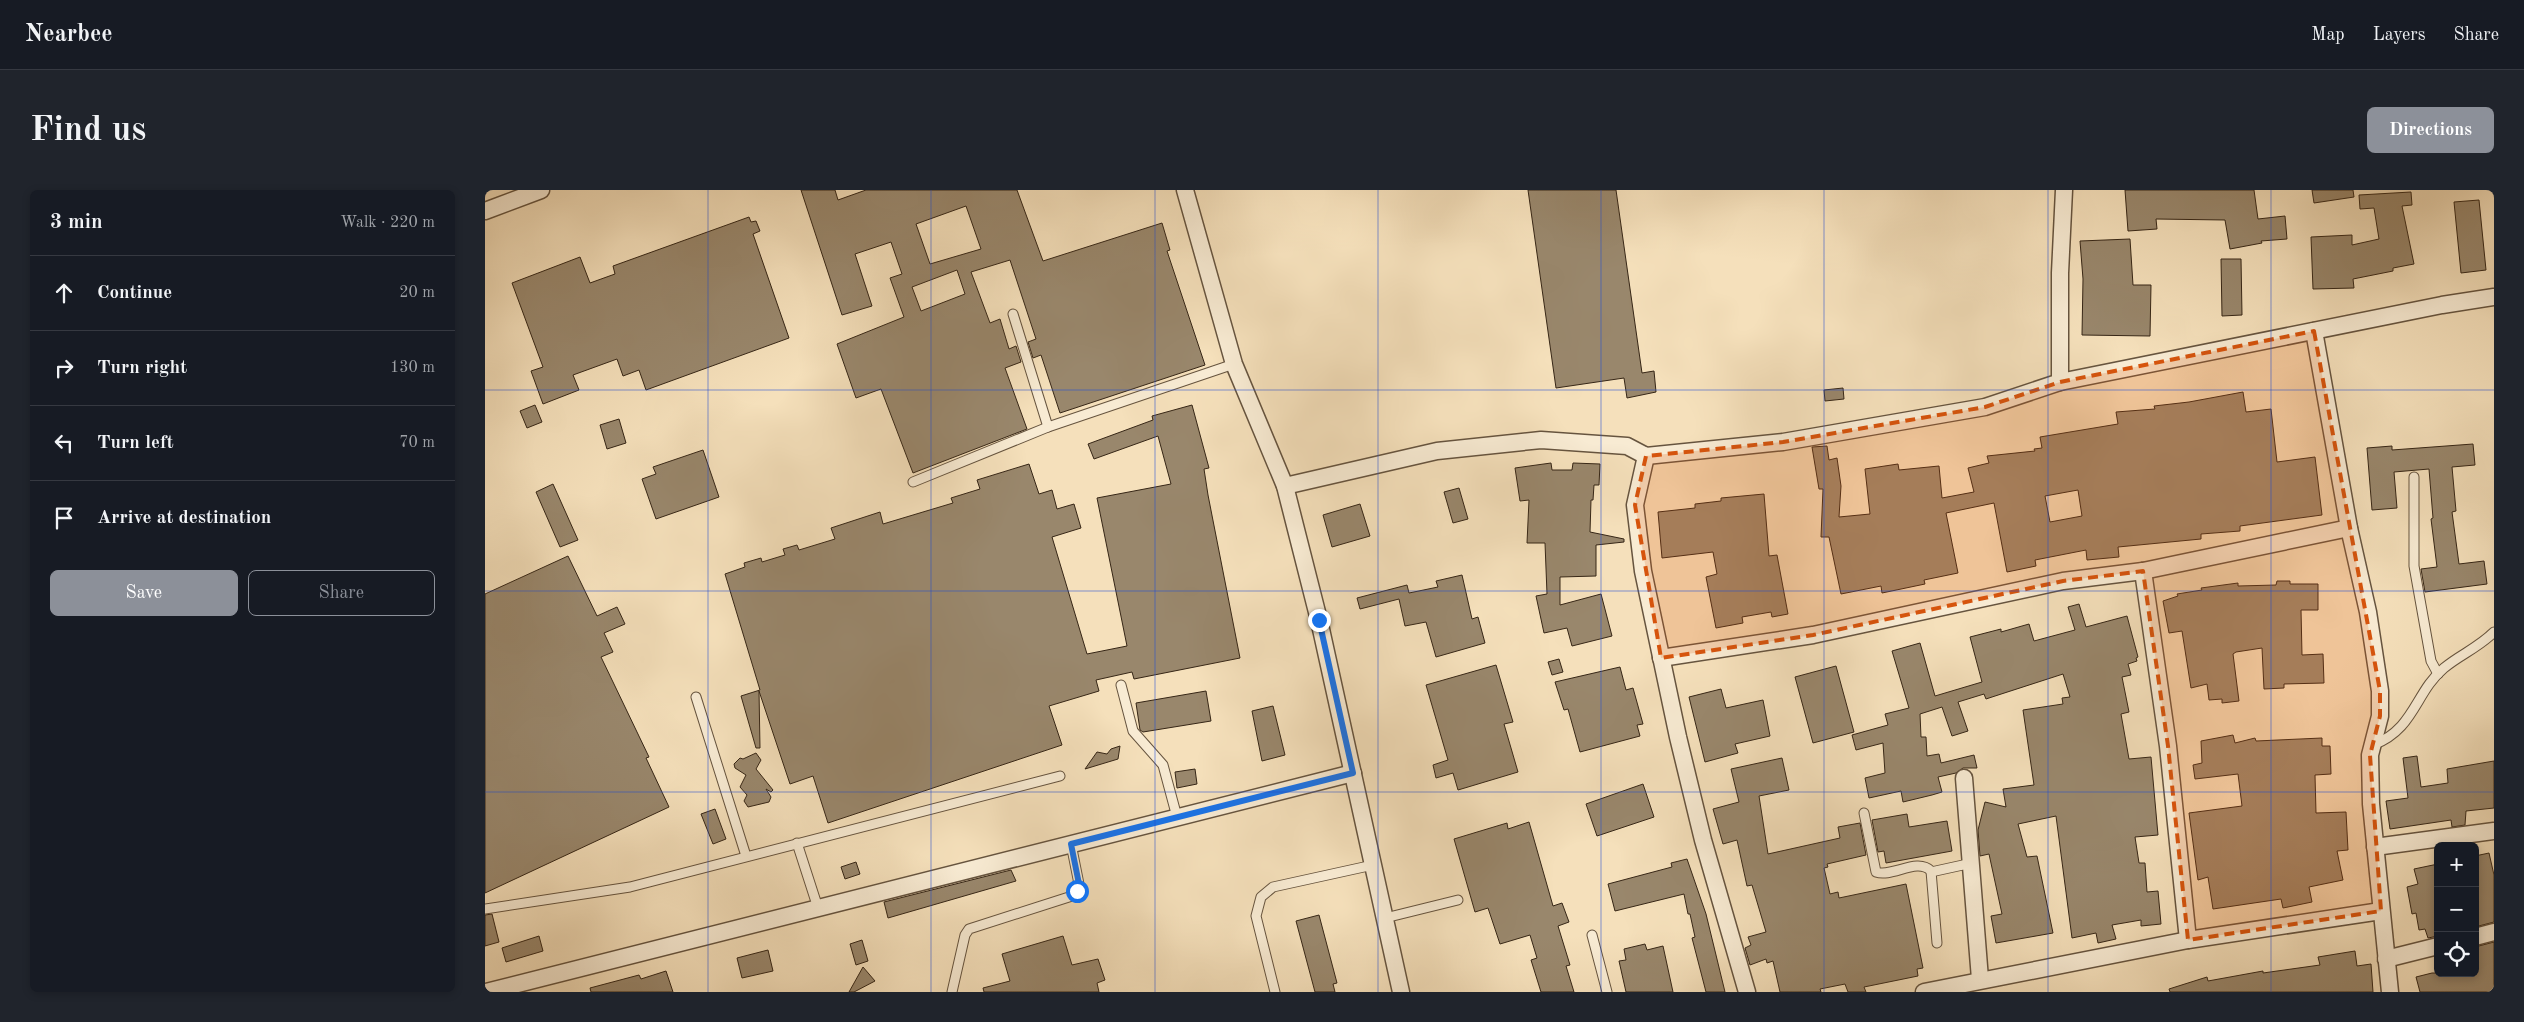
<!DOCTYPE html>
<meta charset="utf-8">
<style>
:root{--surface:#171b24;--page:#20242c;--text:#f1f3f6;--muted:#9ea1a6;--line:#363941;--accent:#8c9099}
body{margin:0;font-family:"Old Standard TT",serif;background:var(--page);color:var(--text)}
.controls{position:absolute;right:15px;bottom:15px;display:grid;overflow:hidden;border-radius:8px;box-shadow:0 2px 8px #0003}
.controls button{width:45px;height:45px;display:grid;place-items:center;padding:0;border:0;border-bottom:1px solid var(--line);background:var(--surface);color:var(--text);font:25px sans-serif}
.stop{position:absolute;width:15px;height:15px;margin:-11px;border:4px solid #1a73e8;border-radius:50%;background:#fff}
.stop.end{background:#1a73e8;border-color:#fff;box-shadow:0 1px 5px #0008}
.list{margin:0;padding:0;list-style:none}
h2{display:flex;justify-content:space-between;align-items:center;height:65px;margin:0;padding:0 20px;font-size:21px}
h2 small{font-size:16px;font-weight:400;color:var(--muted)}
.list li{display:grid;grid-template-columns:32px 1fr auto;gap:15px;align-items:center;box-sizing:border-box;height:75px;padding:0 20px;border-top:1px solid var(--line)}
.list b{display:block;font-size:19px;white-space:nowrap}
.list em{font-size:16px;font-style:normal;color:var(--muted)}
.actions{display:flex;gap:10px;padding:15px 20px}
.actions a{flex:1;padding:11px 0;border:1px solid var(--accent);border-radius:8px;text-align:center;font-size:18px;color:var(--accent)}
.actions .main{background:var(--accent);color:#fff}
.icon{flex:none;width:28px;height:28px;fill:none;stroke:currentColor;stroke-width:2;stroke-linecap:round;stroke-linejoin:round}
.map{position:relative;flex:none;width:2009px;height:802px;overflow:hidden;border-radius:8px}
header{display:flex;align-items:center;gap:30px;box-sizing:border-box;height:70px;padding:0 25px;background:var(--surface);border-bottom:1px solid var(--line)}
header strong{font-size:24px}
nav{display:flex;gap:28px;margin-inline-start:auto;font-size:18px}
.intro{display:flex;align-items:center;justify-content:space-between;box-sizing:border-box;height:120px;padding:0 30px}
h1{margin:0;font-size:35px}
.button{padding:12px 22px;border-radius:8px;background:var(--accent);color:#fff;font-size:18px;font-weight:700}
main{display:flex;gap:30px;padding:0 30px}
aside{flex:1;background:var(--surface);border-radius:8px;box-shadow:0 2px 8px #0003}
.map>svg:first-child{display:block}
.building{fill:#99876c;stroke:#362616;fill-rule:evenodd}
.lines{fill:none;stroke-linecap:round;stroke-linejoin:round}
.service-casing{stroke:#66543f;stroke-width:11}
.minor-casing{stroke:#66543f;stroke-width:19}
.service{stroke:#f8ebd3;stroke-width:9}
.minor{stroke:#f8ebd3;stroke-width:16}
.route{stroke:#1a73e8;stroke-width:6}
.marked{fill:#d6540d;fill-opacity:0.2;stroke:#d6540d;stroke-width:4;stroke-dasharray:10 6;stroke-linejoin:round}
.grid{fill:none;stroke:#1d4ed8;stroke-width:1;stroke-opacity:0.55}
</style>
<header>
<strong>Nearbee</strong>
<nav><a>Map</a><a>Layers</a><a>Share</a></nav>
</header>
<div class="intro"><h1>Find us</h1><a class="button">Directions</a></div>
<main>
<aside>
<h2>3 min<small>Walk · 220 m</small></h2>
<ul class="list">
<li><svg class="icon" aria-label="ahead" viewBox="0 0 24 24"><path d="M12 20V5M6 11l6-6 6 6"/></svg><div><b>Continue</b></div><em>20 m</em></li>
<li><svg class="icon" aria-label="right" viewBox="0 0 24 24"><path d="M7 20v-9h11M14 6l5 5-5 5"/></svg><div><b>Turn right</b></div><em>130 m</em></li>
<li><svg class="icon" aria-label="left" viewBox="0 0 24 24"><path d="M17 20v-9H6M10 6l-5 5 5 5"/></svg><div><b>Turn left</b></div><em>70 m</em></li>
<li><svg class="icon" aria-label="arrive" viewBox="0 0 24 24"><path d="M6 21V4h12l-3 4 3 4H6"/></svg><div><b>Arrive at destination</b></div></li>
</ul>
<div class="actions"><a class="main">Save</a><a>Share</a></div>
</aside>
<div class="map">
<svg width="2009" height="802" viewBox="0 0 2009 802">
<rect width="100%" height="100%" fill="#f5e0bb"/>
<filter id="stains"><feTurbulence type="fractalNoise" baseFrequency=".004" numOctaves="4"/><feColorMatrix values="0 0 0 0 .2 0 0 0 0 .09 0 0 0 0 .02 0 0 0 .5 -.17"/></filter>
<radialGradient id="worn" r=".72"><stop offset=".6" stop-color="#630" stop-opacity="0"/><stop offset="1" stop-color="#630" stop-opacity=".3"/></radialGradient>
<g class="building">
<path d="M316 0H350L353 10 381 0H532L558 71 677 33 685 60 682 61 720 175 575 223 556 165 548 168 543 152 551 149 525 70 486 82 505 133 515 129 524 159 531 156 536 172 520 178 542 239 428 283 396 199 371 208 352 154 419 127 405 88 417 84 406 52 370 64 387 116 357 125ZM481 16 496 59 445 74 431 34ZM472 80 480 104 436 121 427 97Z"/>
<path d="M1043 0H1131L1157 183 1169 181 1171 202 1142 208 1139 188 1071 198Z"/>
<path d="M1640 0H1769L1773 29 1800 26 1802 49 1776 51 1777 53 1745 59 1740 30 1671 29 1672 39 1643 41Z"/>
<path d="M1827 0H1868L1869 7 1829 13Z"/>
<path d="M1926 2 1927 15 1917 16 1929 74 1908 78V81L1868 89 1869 98 1828 99 1826 47 1867 45V55L1894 49 1889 18 1875 19 1874 5Z"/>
<path d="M1994 10 2001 80 1976 83 1969 12Z"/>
<path d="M264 27 266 32 271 31 275 41 268 44 304 148 161 200 154 180 138 186 132 169 88 185 94 200 58 214 46 181 58 177 27 93 95 67 105 93 130 84 128 76Z"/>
<path d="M1645 49 1648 95H1666L1665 146 1597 145 1598 89 1595 51Z"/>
<path d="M1736 69H1756L1757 125 1737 126Z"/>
<path d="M1358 198 1359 209 1340 211 1339 200Z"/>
<path d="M1758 202 1761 222 1786 219 1792 272 1830 267 1837 325 1755 336V341L1716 344V349L1633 357 1634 367 1602 370 1601 360 1550 370 1551 376 1522 382 1509 313 1461 323 1473 383 1439 390 1440 394 1397 403 1396 396 1356 404 1344 347H1336L1338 299H1334L1327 257 1342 256 1344 270 1352 268 1356 296 1354 327 1385 324 1380 279 1413 274 1414 280 1454 276 1457 308 1489 302 1483 278 1504 273 1502 266 1550 261 1549 259 1557 258 1555 247 1633 234 1631 222 1670 219 1669 216 1704 212ZM1593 300 1597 326 1565 332 1560 306Z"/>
<path d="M50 215 57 232 42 238 35 221Z"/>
<path d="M707 215 724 278 719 279 723 305 755 468 649 489 647 482 611 490 614 501 564 516 577 555 343 633 328 586 305 594 274 501 275 558H271L256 506 275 500 240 384 260 377 259 373 276 368 277 372 300 365 298 359 312 355 314 360 350 349 346 338 395 322 398 334 468 313 466 308 495 299 492 290 544 274 554 304 567 300 572 319 589 314 596 338 567 347 602 464 642 456 612 308 686 294 673 246 609 269 603 254 668 230 667 226Z"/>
<path d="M134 229 141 253 122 259 115 235Z"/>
<path d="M1988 254 1990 275 1967 277 1971 321 1967 322 1974 374 1999 371 2002 394 1940 402 1936 379 1952 377 1946 329 1948 328 1944 279 1909 282 1912 318 1887 320 1882 258 1907 256V260Z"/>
<path d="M218 260 234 307 171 329 157 289 171 284 168 277Z"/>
<path d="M1066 273 1067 280H1087L1088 273 1115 274 1114 295H1109L1108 310H1106L1105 342 1139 349V352L1111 355V386L1075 387V415L1116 404 1127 446 1087 456 1082 438 1059 443 1051 406 1062 404 1060 353H1042L1044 310 1035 311 1030 278Z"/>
<path d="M68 294 93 350 75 357 51 302Z"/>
<path d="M974 298 983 329 968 333 959 302Z"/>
<path d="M1279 304 1284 366 1292 365 1303 424 1287 427 1286 422 1257 427 1258 433 1231 438 1221 387 1232 384 1228 362 1177 368 1173 322 1210 318V314L1236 311V308Z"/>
<path d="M875 314 885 346 847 357 838 325Z"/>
<path d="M83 366 112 426 132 417 140 434 119 443 128 462 116 467 164 567 161 568 184 617 0 703V404Z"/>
<path d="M977 385 987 429 993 427 1000 453 951 467 941 432 920 436 914 409 875 419 872 408 922 395 924 403 953 397 951 391Z"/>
<path d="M1792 391H1805V394H1833V420H1816L1817 465 1838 464 1839 493 1799 494V498L1779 499 1777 458 1751 462 1748 464 1754 511 1737 513V509L1724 510 1722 494 1706 498 1697 441 1684 443 1678 411 1693 406 1692 404 1717 400 1716 398 1753 393V396L1791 395Z"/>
<path d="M1594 414 1601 437 1642 426 1653 467 1651 468 1652 471 1643 474 1646 485 1637 487 1644 522 1636 524 1644 569 1666 567 1673 645 1650 647 1654 673H1660L1662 702 1673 701 1676 734 1656 736V730L1627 735 1631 749 1613 753 1611 743 1587 748 1571 626 1533 634 1542 667 1552 666 1568 743 1511 753 1506 726 1517 724 1504 664 1495 666 1493 640 1500 612 1521 617 1518 599 1549 595 1538 520 1578 514 1577 508 1585 507 1578 484 1507 507 1501 509 1499 504 1473 512 1483 541 1467 546 1457 517 1435 524 1436 547H1441L1442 566 1454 564 1456 573 1489 565 1492 578H1478L1471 583 1453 587 1457 602 1447 605 1418 612 1416 601 1384 608 1380 588 1400 583 1398 553 1371 560 1367 545 1403 535 1400 524 1424 518 1407 461 1435 453 1450 506 1497 492 1485 447 1516 439V442L1544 434 1549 451 1590 440 1583 417Z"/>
<path d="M1074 469 1078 482 1067 485 1063 472Z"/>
<path d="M1011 475 1028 532 1019 534 1033 582 973 600 968 583 951 588 948 575 963 570 941 495Z"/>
<path d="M1351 476 1369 542 1328 553 1310 487Z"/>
<path d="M1135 477 1141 500 1148 498 1158 534 1152 535 1155 546 1095 562 1083 519 1079 520 1070 492Z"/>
<path d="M1236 499 1241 518 1278 510 1285 546 1250 554 1253 563 1220 572 1204 507Z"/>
<path d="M721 501 726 531 658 542 655 540 651 513Z"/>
<path d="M788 516 800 565 777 571 767 521Z"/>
<path d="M1748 545 1750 553 1770 548 1771 551 1837 548V556H1845L1846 584 1830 585 1831 623 1861 622 1863 660 1852 661 1858 690 1824 697 1827 712 1798 718 1796 709 1728 719 1723 687 1713 690 1704 623 1757 616 1753 584 1710 589 1708 575 1717 573 1716 551Z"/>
<path d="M635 556 633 569 600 579 612 562 622 564 626 559Z"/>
<path d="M271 563 276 570 271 579 288 600 286 602 281 599 286 607 284 612 263 617 259 611 262 605 255 597 261 585 250 578 249 574 255 568 258 569Z"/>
<path d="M1932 566 1936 597 1963 593 1962 579 2009 571V618L1981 621 1980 635 1967 637 1966 630 1905 639 1901 611 1923 608 1918 568Z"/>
<path d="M1297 568 1304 600 1274 606 1283 664 1355 648 1353 637 1375 633 1381 665 1342 674 1343 677 1339 678 1345 704 1353 702 1354 708 1421 694 1438 778 1432 779 1433 786 1379 797 1381 802H1363L1360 794 1335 799 1336 802H1295L1288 771 1282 773 1281 769 1265 775 1260 758 1266 755 1263 747 1281 742 1267 695 1262 696 1252 650 1238 654 1228 619 1254 612 1246 579Z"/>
<path d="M710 579 712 594 692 598 690 582Z"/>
<path d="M1158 594 1169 627 1112 646 1101 614Z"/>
<path d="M230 619 241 649 228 654 216 624Z"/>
<path d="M1422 624 1424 637 1462 631 1467 661 1401 673 1399 661 1393 662 1387 630Z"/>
<path d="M1044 632 1068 716 1077 713 1084 732 1073 736 1085 775 1081 776 1089 802H1056L1046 770 1052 768 1045 745 1015 754 1003 718 990 722 969 649 1022 633 1023 639Z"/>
<path d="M2004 663 2009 685V732L1990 737V666Z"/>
<path d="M1202 669 1221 724 1240 802H1221L1207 748 1210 747 1205 724H1203L1199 704 1130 721 1123 694 1187 677 1186 673Z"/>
<path d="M371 672 375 684 360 689 356 677Z"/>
<path d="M1953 674V746L1943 748 1940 739 1934 740 1931 723 1927 724 1922 697 1933 694 1929 679Z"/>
<path d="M526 680 531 691 403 728 399 712Z"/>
<path d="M7 724 14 752 0 756V725Z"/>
<path d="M834 725 852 793 848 794 850 802H830L811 731Z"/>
<path d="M54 746 58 761 21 772 17 758Z"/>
<path d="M578 746 587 775 613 769 620 790 612 793 614 802H499L498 798 525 791 517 764Z"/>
<path d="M377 750 383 771 371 775 365 754Z"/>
<path d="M2009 752V802H1935L1931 787 1947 783H1990V757Z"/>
<path d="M1160 754 1162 760 1178 756 1188 802H1141L1134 771 1141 770 1139 759Z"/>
<path d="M283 760 288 781 257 788 252 768Z"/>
<path d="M1870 761 1872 776 1886 774 1888 802H1685L1684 799 1722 787 1723 791 1778 781V783L1835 775 1833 767Z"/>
<path d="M378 777 390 791 369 802H364Z"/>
<path d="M181 781 188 802H106L105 798 154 785 156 789Z"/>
</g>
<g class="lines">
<g class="service-casing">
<g id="service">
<path d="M528 124 563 237"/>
<path d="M1929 287V376L1946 471 1953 484"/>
<path d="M428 292 563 237 749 174"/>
<path d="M636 495 648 541 678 575 692 627"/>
<path d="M211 507 261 666"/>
<path d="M1888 555C1930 539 1930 502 1959 478 1976 464 1993 458 2009 442"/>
<path d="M1379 623 1391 682C1407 688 1432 667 1446 681L1452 753"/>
<path d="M312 653 333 718"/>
<path d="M1446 682 1487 673"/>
<path d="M0 719 145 697 575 586"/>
<path d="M900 728 973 710"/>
<path d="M1107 745 1122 802"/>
<path d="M467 802 480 745 484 739 584 707 592 701 594 694 586 654"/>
<path d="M790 802 771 726 776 707 788 697 888 675"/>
</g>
</g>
<g class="minor-casing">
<g id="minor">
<path d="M700 0 749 174 800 296 834 430 916 802"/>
<path d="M0 21 56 0"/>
<path d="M1829 141 1864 338 1883 422 1895 501V526L1885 565 1886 614 1905 802"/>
<path d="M1575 192 1957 115 2009 107"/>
<path d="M1161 266 1150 315 1158 381 1193 547 1218 650 1262 802"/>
<path d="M800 296 952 261 1056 250 1142 256 1161 266 1298 252 1500 217 1575 192V83L1579 0"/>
<path d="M1658 381 1683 556 1703 750"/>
<path d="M1176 468 1328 445 1578 391 1658 381 1864 338"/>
<path d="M1479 588 1495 789"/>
<path d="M1890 657 2009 641"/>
<path d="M1990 747 2009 742"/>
<path d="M1901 769 1953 756"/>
<path d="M1 802 868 583"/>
<path d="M1439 802 1703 750 1896 721"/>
</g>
</g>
<use href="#service" class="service"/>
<use href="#minor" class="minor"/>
</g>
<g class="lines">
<path class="route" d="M592 701 594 694 586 654 868 583 834 430"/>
</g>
<path class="marked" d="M1829 141 1895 501V526L1885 565 1896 721 1703 750 1683 556 1658 381 1578 391 1328 445 1176 468 1150 315 1161 266 1298 252 1500 217 1575 192Z"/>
<path class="grid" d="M223 0V802M446 0V802M670 0V802M893 0V802M1116 0V802M1339 0V802M1563 0V802M1786 0V802M0 200H2009M0 401H2009M0 602H2009"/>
<rect width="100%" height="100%" filter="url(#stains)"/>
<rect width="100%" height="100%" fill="url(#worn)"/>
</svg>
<div class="controls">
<button>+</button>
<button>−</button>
<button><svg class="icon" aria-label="locate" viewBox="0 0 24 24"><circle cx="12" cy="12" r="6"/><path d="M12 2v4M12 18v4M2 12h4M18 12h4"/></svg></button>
</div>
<div class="stop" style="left:592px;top:701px"></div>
<div class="stop end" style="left:834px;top:430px"></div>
</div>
</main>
